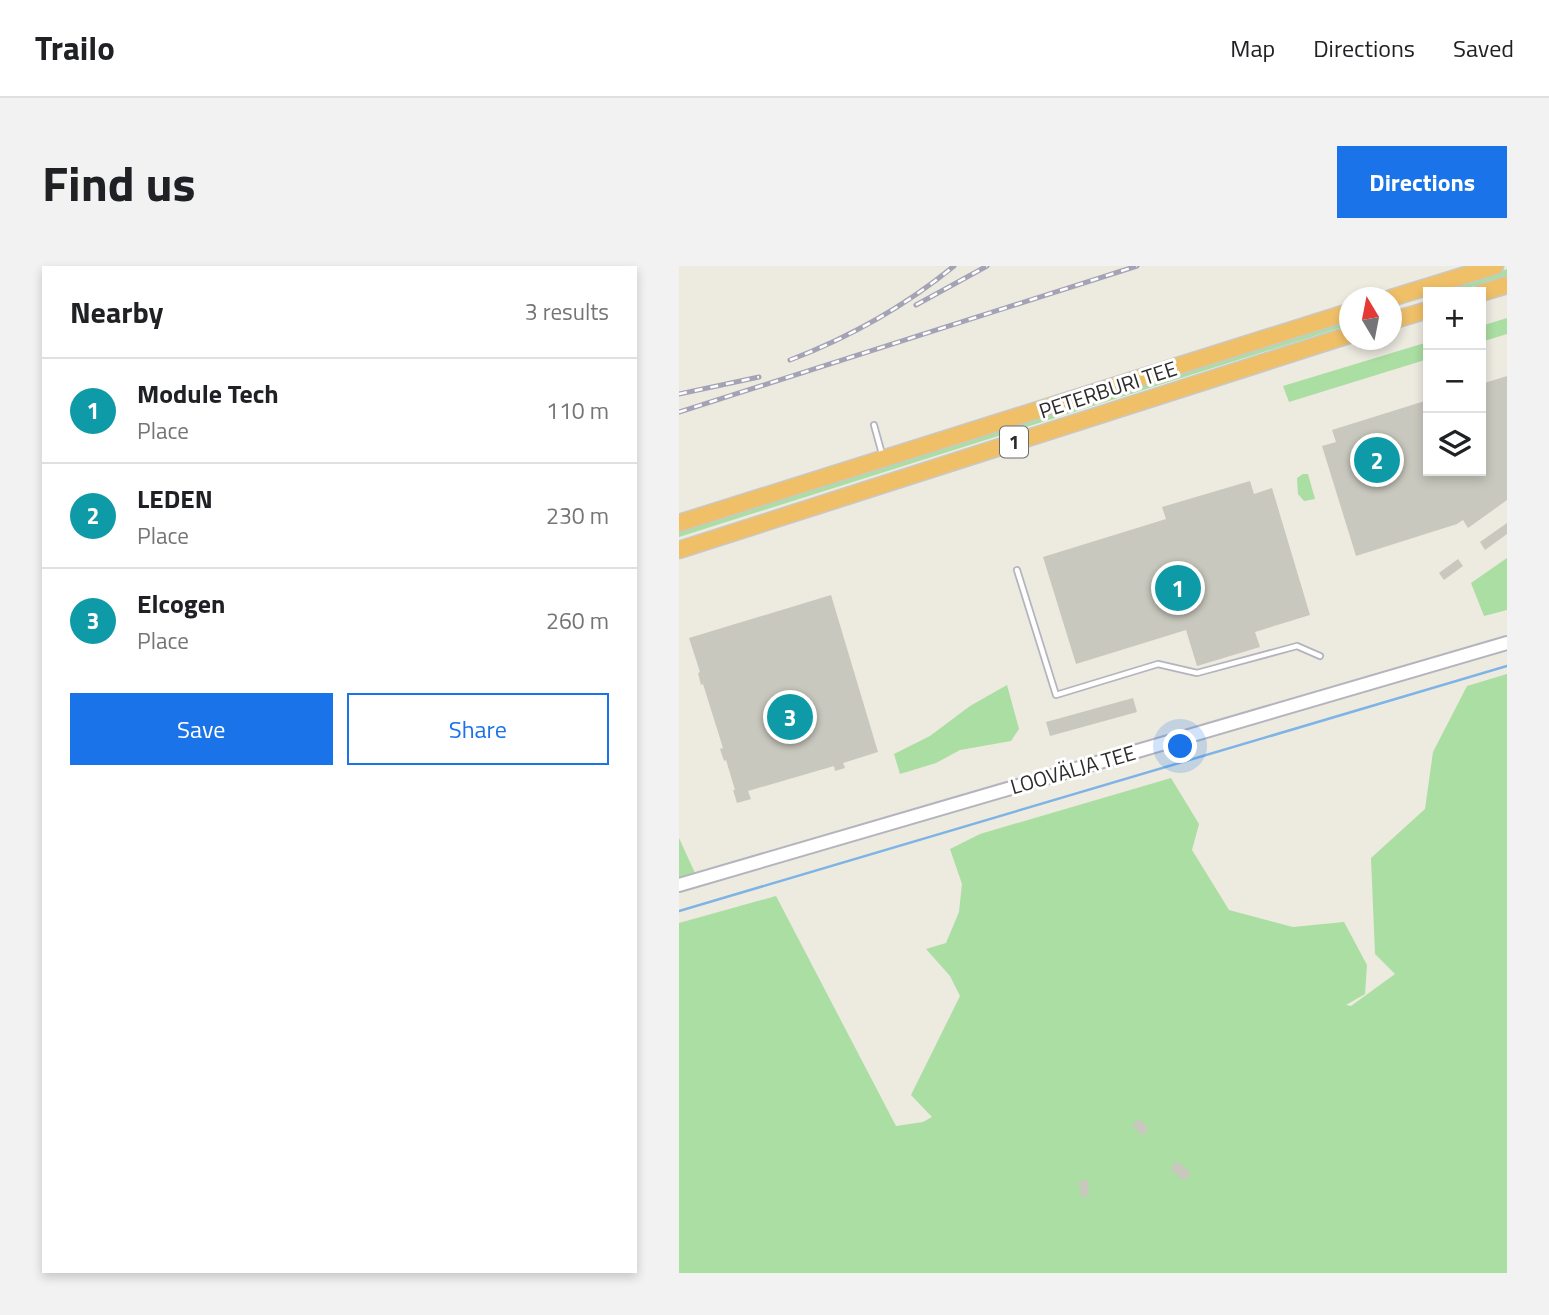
<!DOCTYPE html>
<meta charset="utf-8">
<style>
:root{--surface:#fff;--page:#f2f2f2;--text:#202124;--muted:#757577;--line:#e0e0e0;--accent:#1a73e8}
body{margin:0;font-family:"Titillium Web",sans-serif;background:var(--page);color:var(--text)}
.controls{position:absolute;right:21px;top:21px;display:grid;overflow:hidden;border-radius:0px;box-shadow:0 4px 10px #0003}
.controls button{width:63px;height:63px;display:grid;place-items:center;padding:0;border:0;border-bottom:2px solid var(--line);background:var(--surface);color:var(--text);font:35px sans-serif}
.compass{position:absolute;left:660px;top:21px;width:63px;height:63px;border-radius:50%;background:var(--surface);box-shadow:0 4px 10px #0003;rotate:350deg}
.you{position:absolute;left:502px;top:481px;width:24px;height:24px;margin:-18px;border:5px solid #fff;border-radius:50%;background:#1a73e8;box-shadow:0 0 0 10px #1a73e833}
.badge{display:grid;place-items:center;width:46px;height:46px;border-radius:50%;background:var(--accent);color:#fff;font-size:23px;font-weight:700}
.pin{position:absolute;translate:-50% -50%;border:4px solid #fff;box-shadow:0 2px 7px #0006}
.list{margin:0;padding:0;list-style:none}
h2{display:flex;justify-content:space-between;align-items:center;height:91px;margin:0;padding:0 28px;font-size:30px}
h2 small{font-size:23px;font-weight:400;color:var(--muted)}
.list li{display:grid;grid-template-columns:46px 1fr auto;gap:21px;align-items:center;box-sizing:border-box;height:105px;padding:0 28px;border-top:2px solid var(--line)}
.list b{display:block;font-size:26px;white-space:nowrap}
.list p{margin:0;font-size:23px;white-space:nowrap;color:var(--muted)}
.list em{font-size:23px;font-style:normal;color:var(--muted)}
.actions{display:flex;gap:14px;padding:21px 28px}
.actions a{flex:1;padding:16px 0;border:2px solid var(--accent);border-radius:0px;text-align:center;font-size:24px;color:var(--accent)}
.actions .main{background:var(--accent);color:#fff}
.icon{flex:none;width:38px;height:38px;fill:none;stroke:currentColor;stroke-width:2;stroke-linecap:round;stroke-linejoin:round}
.map{position:relative;flex:none;width:828px;height:1007px;overflow:hidden;border-radius:0px}
header{display:flex;align-items:center;gap:42px;box-sizing:border-box;height:98px;padding:0 35px;background:var(--surface);border-bottom:2px solid var(--line)}
header strong{font-size:33px}
nav{display:flex;gap:38px;margin-inline-start:auto;font-size:24px}
.intro{display:flex;align-items:center;justify-content:space-between;box-sizing:border-box;height:168px;padding:0 42px}
h1{margin:0;font-size:49px}
.button{padding:18px 32px;border-radius:0px;background:var(--accent);color:#fff;font-size:24px;font-weight:700}
main{display:flex;gap:42px;padding:0 42px}
aside{flex:1;background:var(--surface);border-radius:0px;box-shadow:0 4px 10px #0003}
.map>svg:first-child{display:block}
.green{fill:#aadea2}
.lines{fill:none;stroke-linecap:round;stroke-linejoin:round}
.stream{stroke:#7db3e5;stroke-width:2.5}
.building{fill:#c9c8be}
.lane-casing{stroke:#b4b4be;stroke-width:8}
.secondary-casing{stroke:#b4b4be;stroke-width:16}
.highway-casing{stroke:#c8c8c8;stroke-width:19}
.lane{stroke:#fff;stroke-width:4.5}
.secondary{stroke:#fff;stroke-width:12}
.highway{stroke:#f0c068;stroke-width:16}
.rail-casing{stroke:#a4a3b5;stroke-width:5}
.rail{stroke:#fff;stroke-width:2.5;stroke-dasharray:8;stroke-linecap:butt}
.labels{text-anchor:middle;stroke-width:6;stroke-linejoin:round;paint-order:stroke}
.shield{fill:#fff;stroke:#6b6b6b;stroke-width:2}
.shield-label{font-size:19px;font-weight:bold;fill:#2c2c2c}
.street-label{font-size:21px;fill:#2c2c2c;stroke:#fff}
</style>
<header>
<strong>Trailo</strong>
<nav><a>Map</a><a>Directions</a><a>Saved</a></nav>
</header>
<div class="intro"><h1>Find us</h1><a class="button">Directions</a></div>
<main>
<aside>
<h2>Nearby<small>3 results</small></h2>
<ul class="list">
<li><span class="badge" style="background:#0f9aa8">1</span><div><b>Module Tech</b><p>Place</p></div><em>110 m</em></li>
<li><span class="badge" style="background:#0f9aa8">2</span><div><b>LEDEN</b><p>Place</p></div><em>230 m</em></li>
<li><span class="badge" style="background:#0f9aa8">3</span><div><b>Elcogen</b><p>Place</p></div><em>260 m</em></li>
</ul>
<div class="actions"><a class="main">Save</a><a>Share</a></div>
</aside>
<div class="map">
<svg width="828" height="1007" viewBox="0 0 828 1007">
<rect width="100%" height="100%" fill="#edeae0"/>
<g class="green">
<path d="M828 3V10L776 26H755Z"/>
<path d="M828 52V68L802 76V60Z"/>
<path d="M670 53V59L0 271V265Z"/>
<path d="M749 76V93L610 136 604 120Z"/>
<path d="M624 208H629L636 233 625 235 619 228 618 212Z"/>
<path d="M828 292V344L805 350 792 317Z"/>
<path d="M828 408V1007H0V657L97 630 217 860 244 856 253 851 232 829 281 730 271 710 247 683 267 677 280 646 283 618 271 583 301 568 492 512 520 558 513 584 550 644 614 661 665 656 688 699 686 728 667 739 672 740 716 708 696 688 692 592 746 543 754 486 788 420Z"/>
<path d="M328 419 340 463 332 475 281 484 257 497 221 508 215 488 251 470 291 440Z"/>
<path d="M0 572 16 607 0 612Z"/>
</g>
<g class="lines">
<path class="stream" d="M0 645 828 400"/>
</g>
<g class="building">
<path d="M828 110V234L789 262 784 254 778 258 677 290 643 180 657 176 653 164 749 134V205H802V118Z"/>
<path d="M571 215 575 228 593 222 631 349 576 366 581 381 518 400 507 364 397 398 364 291 487 253 483 241Z"/>
<path d="M828 257V268L806 284 801 276Z"/>
<path d="M779 293 784 300 765 314 760 307Z"/>
<path d="M152 329 199 486 164 497 166 502 156 505 155 500 69 525 72 533 58 537 54 524H56L47 494 45 495 41 483 44 482 24 418 22 419 19 407 21 406 10 372Z"/>
<path d="M454 432 458 446 371 470 367 456Z"/>
<path d="M460 853 470 863 463 870 453 859Z"/>
<path d="M498 895 512 907 505 915 491 903Z"/>
<path d="M409 914 410 930 402 931 400 915Z"/>
</g>
<g class="lines">
<g class="lane-casing">
<g id="lane">
<path d="M195 159 203 188"/>
<path d="M338 304 377 429 479 398 518 407 618 380 641 390"/>
</g>
</g>
<g class="secondary-casing">
<path id="secondary" d="M0 619 828 377"/>
</g>
<g class="highway-casing">
<g id="highway">
<path d="M802 27 828 19"/>
<path d="M712 32 816 0"/>
<path d="M712 55 749 44"/>
<path d="M0 257 670 46"/>
<path d="M0 284 670 69"/>
</g>
</g>
<use href="#lane" class="lane"/>
<use href="#secondary" class="secondary"/>
<use href="#highway" class="highway"/>
<g class="rail-casing">
<g id="rail">
<path d="M237 39 308 0"/>
<path d="M111 94C171 71 225 41 275 0"/>
<path d="M0 128 80 111"/>
<path d="M0 146 458 0"/>
</g>
</g>
<use href="#rail" class="rail"/>
</g>
<g class="labels">
<rect class="shield" x="321" y="160.5" width="28" height="31" rx="5"/>
<g class="shield-label">
<text x="335" y="183">1</text>
</g>
<g class="street-label">
<text transform="translate(429 124) rotate(-18)" y="7">PETERBURI TEE</text>
<text transform="translate(394 504) rotate(-16)" y="7">LOOVÄLJA TEE</text>
</g>
</g>
</svg>
<div class="controls">
<button>+</button>
<button>−</button>
<button><svg class="icon" aria-label="layers" viewBox="0 0 24 24"><path d="M12 4l9 5-9 5-9-5zM3 14l9 5 9-5"/></svg></button>
</div>
<svg class="compass" viewBox="-18 -18 36 36"><path d="M0-13l5 13h-10z" fill="#e53935"/><path d="M0 13l5-13h-10z" fill="#757577"/></svg>
<div class="you"></div>
<div class="pin badge" style="left:499px;top:322px;background:#0f9aa8">1</div>
<div class="pin badge" style="left:698px;top:194px;background:#0f9aa8">2</div>
<div class="pin badge" style="left:111px;top:451px;background:#0f9aa8">3</div>
</div>
</main>
